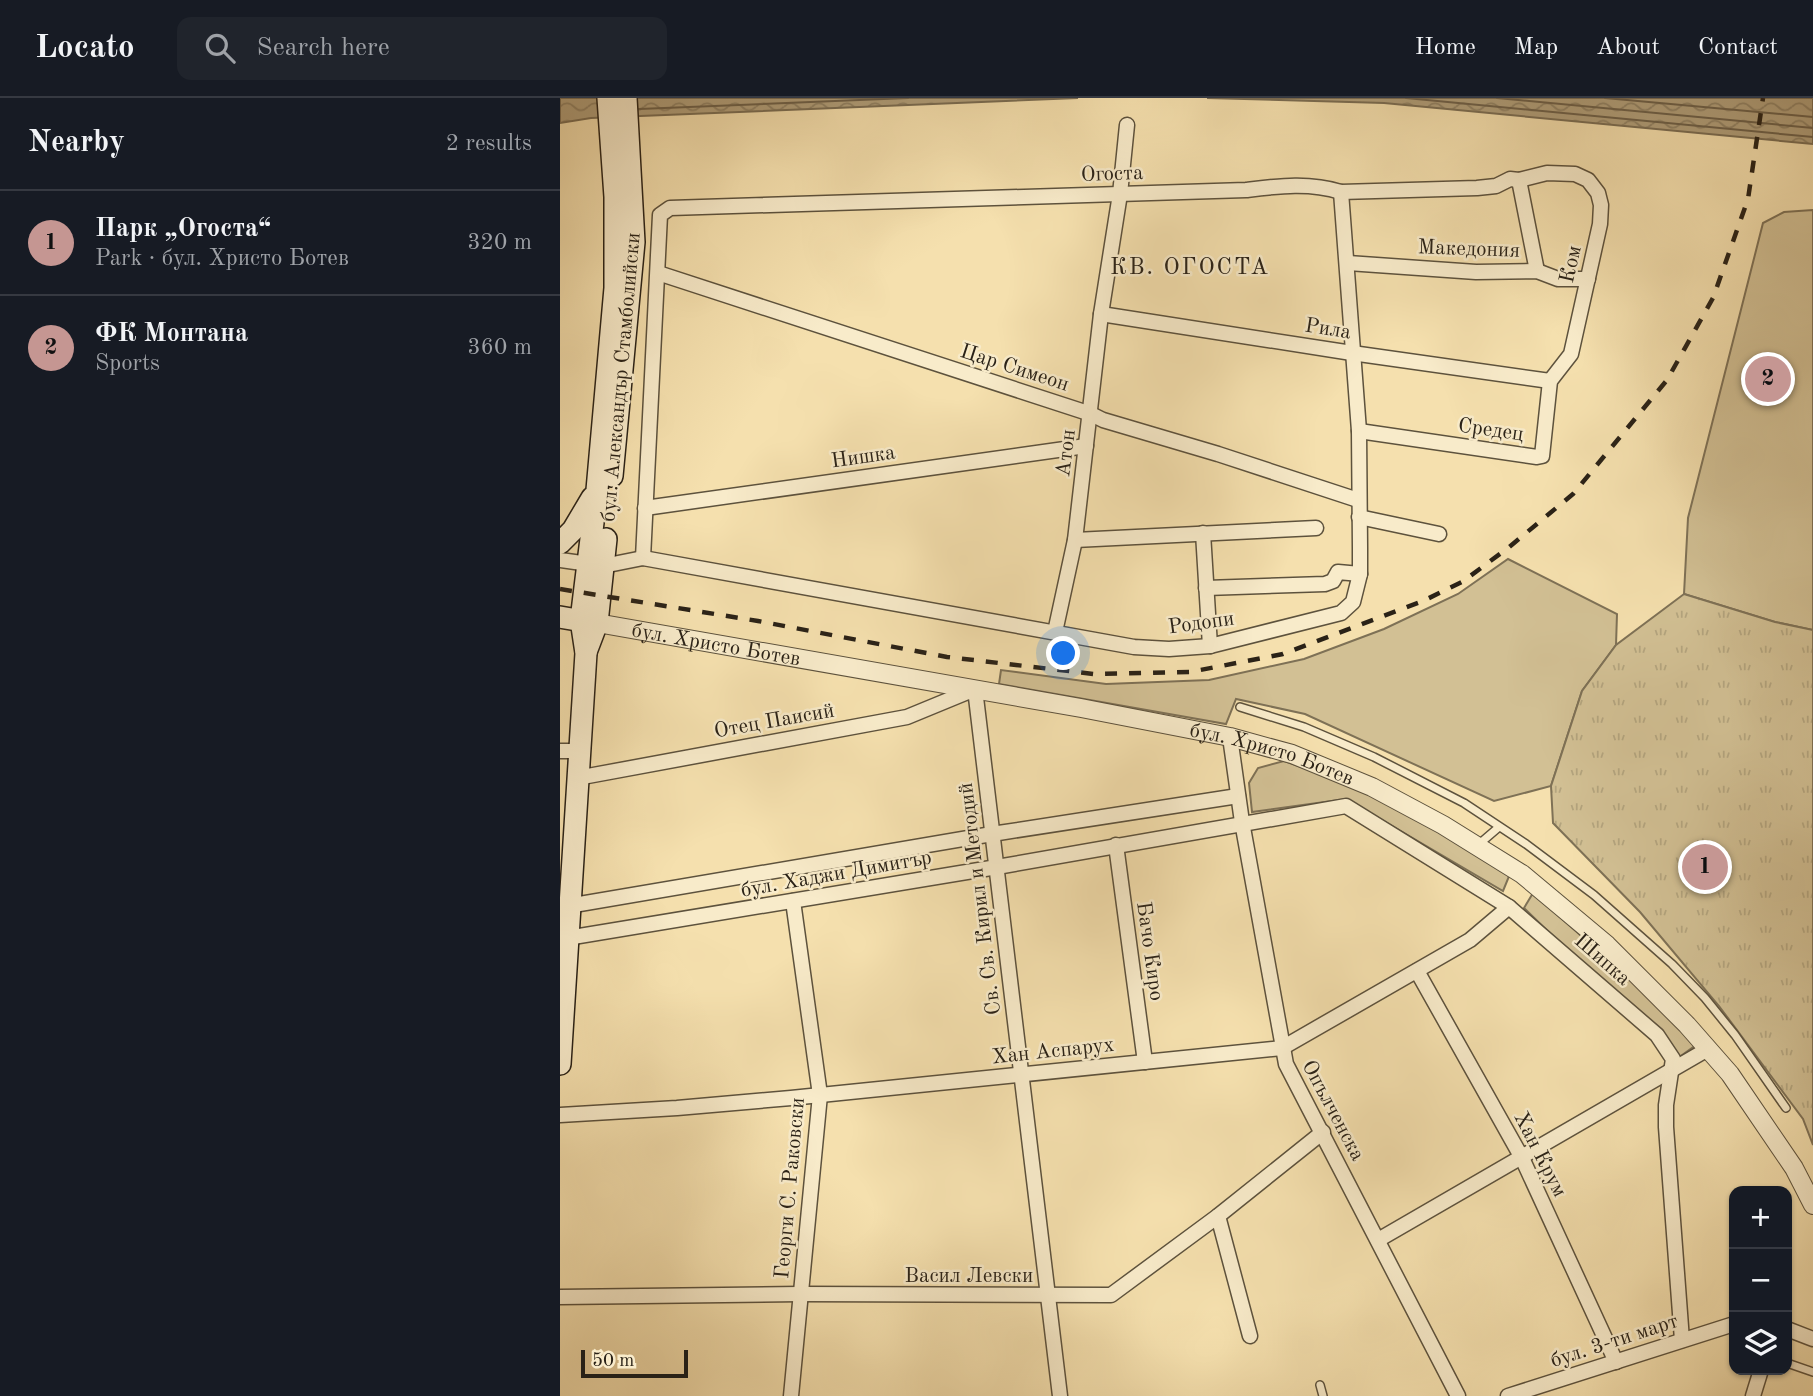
<!DOCTYPE html>
<meta charset="utf-8">
<style>
:root{--surface:#171b24;--page:#20242c;--text:#f1f3f6;--muted:#9ea1a6;--line:#363941;--accent:#c59692}
body{margin:0;font-family:"Old Standard TT",serif;background:var(--page);color:var(--text)}
.controls{position:absolute;right:21px;bottom:21px;display:grid;overflow:hidden;border-radius:14px;box-shadow:0 2px 5px #0004}
.controls button{width:63px;height:63px;display:grid;place-items:center;padding:0;border:0;border-bottom:2px solid var(--line);background:var(--surface);color:var(--text);font:35px sans-serif}
.scale{position:absolute;left:21px;bottom:18px;width:107px;box-sizing:border-box;padding-left:7px;border:4px solid #2a2217;border-top:0;font-size:19px;line-height:24px;white-space:nowrap;color:#2a2217;-webkit-text-stroke:5px #f8ebca;paint-order:stroke}
.you{position:absolute;left:504px;top:556px;width:24px;height:24px;margin:-18px;border:5px solid #fff;border-radius:50%;background:#1a73e8;box-shadow:0 0 0 10px #1a73e833}
.badge{display:grid;place-items:center;width:46px;height:46px;border-radius:50%;background:var(--accent);color:#111;font-size:23px;font-weight:700}
.pin{position:absolute;translate:-50% -50%;border:4px solid #fff;box-shadow:0 2px 7px #0006}
.list{margin:0;padding:0;list-style:none}
h2{display:flex;justify-content:space-between;align-items:center;height:91px;margin:0;padding:0 28px;font-size:30px}
h2 small{font-size:23px;font-weight:400;color:var(--muted)}
.list li{display:grid;grid-template-columns:46px 1fr auto;gap:21px;align-items:center;box-sizing:border-box;height:105px;padding:0 28px;border-top:2px solid var(--line)}
.list b{display:block;font-size:26px;white-space:nowrap}
.list p{margin:0;font-size:23px;white-space:nowrap;color:var(--muted)}
.list em{font-size:23px;font-style:normal;color:var(--muted)}
.icon{flex:none;width:38px;height:38px;fill:none;stroke:currentColor;stroke-width:2;stroke-linecap:round;stroke-linejoin:round}
.map{position:relative;flex:none;width:1253px;height:1298px;overflow:hidden}
header{display:flex;align-items:center;gap:42px;box-sizing:border-box;height:98px;padding:0 35px;background:var(--surface);border-bottom:2px solid var(--line)}
header strong{font-size:33px}
nav{display:flex;gap:38px;margin-inline-start:auto;font-size:24px}
.search{width:490px;height:63px;background:var(--page);display:flex;align-items:center;gap:18px;box-sizing:border-box;padding:0 24px;border-radius:14px;color:var(--muted);font-size:26px}
main{display:flex}
aside{flex:1;background:var(--surface)}
.map>svg:first-child{display:block}
.grass{fill:#d2c094;stroke:#7e7156;stroke-width:2}
.park{fill:url(#park-tufts);stroke:#7e7156;stroke-width:2}
.water{fill:url(#water-waves);stroke:#7a6d53;stroke-width:2}
.lines{fill:none;stroke-linecap:round;stroke-linejoin:round}
.shore{stroke:#6d6049;stroke-width:2}
.service-casing{stroke:#5d523d;stroke-width:10}
.minor-casing{stroke:#5d523d;stroke-width:17}
.tertiary-casing{stroke:#5d523d;stroke-width:20}
.secondary-casing{stroke:#2a2217;stroke-width:24}
.service{stroke:#f8ebca;stroke-width:7}
.minor{stroke:#f8ebca;stroke-width:14}
.tertiary{stroke:#f8ebca;stroke-width:18}
.secondary{stroke:#f8ebca;stroke-width:21}
.rail{stroke:#2a2217;stroke-width:4.5;stroke-dasharray:12 12;stroke-linecap:butt}
.labels{text-anchor:middle;stroke-width:5;stroke-linejoin:round;paint-order:stroke}
.street-label{font-size:21px;fill:#2a2217;stroke:#f8ebca}
.neighbourhood-label{font-size:23px;letter-spacing:2px;fill:#2a2217;stroke:#f8ebca}
</style>
<header>
<strong>Locato</strong>
<div class="search"><svg class="icon" aria-label="search" viewBox="0 0 24 24"><circle cx="10" cy="10" r="6"/><path d="M15 15l6 6"/></svg>Search here</div>
<nav><a>Home</a><a>Map</a><a>About</a><a>Contact</a></nav>
</header>
<main>
<aside>
<h2>Nearby<small>2 results</small></h2>
<ul class="list">
<li><span class="badge">1</span><div><b>Парк „Огоста“</b><p>Park · бул. Христо Ботев</p></div><em>320 m</em></li>
<li><span class="badge">2</span><div><b>ФК Монтана</b><p>Sports</p></div><em>360 m</em></li>
</ul>
</aside>
<div class="map">
<svg width="1253" height="1298" viewBox="0 0 1253 1298">
<defs>
<pattern id="park-tufts" width="24" height="20" patternUnits="userSpaceOnUse" patternTransform="scale(1.75)"><rect width="24" height="20" fill="#d2c094"/><path d="M3 7l-1-3M5 7V3M7 7l1-3M15 17l-1-3M17 17v-4M19 17l1-3" fill="none" stroke="#b4a57f"/></pattern>
<pattern id="water-waves" width="16" height="10" patternUnits="userSpaceOnUse" patternTransform="scale(1.75)"><rect width="16" height="10" fill="#b09f7b"/><path d="M0 5q4-4 8 0t8 0" fill="none" stroke="#8f8164"/></pattern>
</defs>
<rect width="100%" height="100%" fill="#f5e0ae"/>
<filter id="stains"><feTurbulence type="fractalNoise" baseFrequency=".00286" numOctaves="4"/><feColorMatrix values="0 0 0 0 .2 0 0 0 0 .09 0 0 0 0 .02 0 0 0 .5 -.17"/></filter>
<radialGradient id="worn" r=".72"><stop offset=".6" stop-color="#630" stop-opacity="0"/><stop offset="1" stop-color="#630" stop-opacity=".3"/></radialGradient>
<g class="grass">
<path d="M1253 112V532L1215 524 1124 496 1128 420 1203 125 1224 114Z"/>
<path d="M948 461 1057 516 1056 547 1022 593 991 688 934 703 745 616 676 601 666 626 439 586 441 572 546 586 649 582 744 561 824 531 898 496Z"/>
<path d="M724 663 809 693 952 771 943 793 786 701 692 714 689 685 698 670Z"/>
<path d="M973 795 1110 917 1136 947 1118 960 964 810Z"/>
</g>
<path class="park" d="M1124 496 1215 524 1253 532V1047L1243 1021 1159 908 1080 814 993 725 991 688 1022 593 1056 547Z"/>
<g class="water">
<path d="M0 0H518L31 20 0 25Z"/>
<path d="M647 0H1253V46L824 5Z"/>
</g>
<g class="lines">
<g class="shore">
<path d="M846 0 1253 39"/>
<path d="M937 0 1253 30"/>
<path d="M1045 0 1253 19"/>
<path d="M79 11 348 0"/>
</g>
<g class="service-casing">
<g id="service">
<path d="M680 609 744 629 814 659 904 705 966 746 1034 797 1112 866 1145 900 1175 937 1226 1010"/>
<path d="M918 747 939 729"/>
<path d="M1227 1265 1253 1274"/>
<path d="M760 1287 763 1298"/>
</g>
</g>
<g class="minor-casing">
<g id="minor">
<path d="M959 82 977 173"/>
<path d="M788 165 916 174 977 173 998 181H1028"/>
<path d="M98 175 531 316 543 322 658 356 798 402"/>
<path d="M541 216 792 255 990 283"/>
<path d="M85 410 526 348"/>
<path d="M799 419 879 436"/>
<path d="M643 435 650 548"/>
<path d="M515 442 756 430"/>
<path d="M83 460 100 117 110 110 686 92C719 88 749 84 781 94L917 90 936 88 950 81 959 82 987 75 1015 76 1028 82 1038 95 1041 107 1040 126 1011 256 990 283 982 358 977 359 799 333"/>
<path d="M0 462 43 468 83 460 574 549 609 551 650 548 781 515 793 504 800 476V450L799 333 781 94"/>
<path d="M646 490 765 486 773 483 778 474 800 476"/>
<path d="M495 534 515 442 541 216 560 96 567 27"/>
<path d="M670 639 682 724 726 966 898 1298"/>
<path d="M0 653H18"/>
<path d="M17 680 347 619 415 591 500 1298"/>
<path d="M556 747 585 964"/>
<path d="M2 809 432 736 678 698"/>
<path d="M1 841 437 769 786 708 949 809 1097 937 1113 961 1106 1007V1029L1122 1242"/>
<path d="M857 873 962 1060 1056 1264"/>
<path d="M0 1017 117 1010 231 1000 722 950 910 842 949 809"/>
<path d="M658 1118 690 1238"/>
<path d="M818 1142 1148 951"/>
<path d="M0 1199 240 1196 551 1197 658 1118 763 1034"/>
<path d="M1227 1231 1253 1241"/>
<path d="M231 1298 260 997 233 803"/>
<path d="M948 1298 1174 1226"/>
<path d="M1193 1298 1201 1272"/>
</g>
</g>
<g class="tertiary-casing">
<g id="tertiary">
<path id="s1" d="M37 525 521 610 670 639 732 656 812 689 883 727 962 776 1047 847 1127 927 1170 976 1234 1070 1253 1107"/>
</g>
</g>
<g class="secondary-casing">
<g id="secondary">
<path d="M52 378 74 144 66 0"/>
<path d="M0 445 13 432 32 400"/>
<path d="M0 519 35 525"/>
<path d="M26 554 37 525 46 441"/>
<path d="M0 966 26 555 21 522 37 392 55 190V99L48 0"/>
</g>
</g>
<use href="#service" class="service"/>
<use href="#minor" class="minor"/>
<use href="#tertiary" class="tertiary"/>
<use href="#secondary" class="secondary"/>
<path class="rail" d="M0 491 198 523 387 559 534 576 630 574 723 556 863 503 902 484 948 450 1013 396 1107 282 1153 200 1188 101 1203 0"/>
</g>
<g class="labels">
<g class="street-label">
<text transform="translate(552 75) rotate(-2)" y="7">Огоста</text>
<text transform="translate(909 150) rotate(2)" y="7">Македония</text>
<text transform="translate(1010 166) rotate(-77)" y="7">Ком</text>
<text transform="translate(768 230) rotate(9)" y="7">Рила</text>
<text transform="translate(455 269) rotate(18)" y="7">Цар Симеон</text>
<text transform="translate(60 279) rotate(-85)" y="7">бул. Александър Стамболийски</text>
<text transform="translate(931 331) rotate(8)" y="7">Средец</text>
<text transform="translate(505 355) rotate(-83)" y="7">Атон</text>
<text transform="translate(303 358) rotate(-8)" y="7">Нишка</text>
<text transform="translate(641 524) rotate(-8)" y="7">Родопи</text>
<text dy="7" stroke="none"><textPath href="#s1" startOffset="121">бул. Христо Ботев</textPath></text>
<text transform="translate(214 622) rotate(-10)" y="7">Отец Паисий</text>
<text dy="7" stroke="none"><textPath href="#s1" startOffset="688">бул. Христо Ботев</textPath></text>
<text transform="translate(276 775) rotate(-10)" y="7">бул. Хаджи Димитър</text>
<text transform="translate(419 801) rotate(-97)" y="7">Св. Св. Кирил и Методий</text>
<text transform="translate(591 853) rotate(82)" y="7">Бачо Киро</text>
<text transform="translate(1043 861) rotate(41)" y="7">Шипка</text>
<text transform="translate(493 952) rotate(-6)" y="7">Хан Аспарух</text>
<text transform="translate(774 1012) rotate(62)" y="7">Опълченска</text>
<text transform="translate(981 1056) rotate(63)" y="7">Хан Крум</text>
<text transform="translate(229 1090) rotate(-85)" y="7">Георги С. Раковски</text>
<text x="409" y="1184">Васил Левски</text>
<text transform="translate(1054 1242) rotate(-18)" y="7">бул. 3-ти март</text>
</g>
<g class="neighbourhood-label">
<text x="630" y="176">КВ. ОГОСТА</text>
</g>
</g>
<rect width="100%" height="100%" filter="url(#stains)"/>
<rect width="100%" height="100%" fill="url(#worn)"/>
</svg>
<div class="controls">
<button>+</button>
<button>−</button>
<button><svg class="icon" aria-label="layers" viewBox="0 0 24 24"><path d="M12 4l9 5-9 5-9-5zM3 14l9 5 9-5"/></svg></button>
</div>
<div class="scale">50 m</div>
<div class="you"></div>
<div class="pin badge" style="left:1145px;top:769px">1</div>
<div class="pin badge" style="left:1208px;top:281px">2</div>
</div>
</main>
